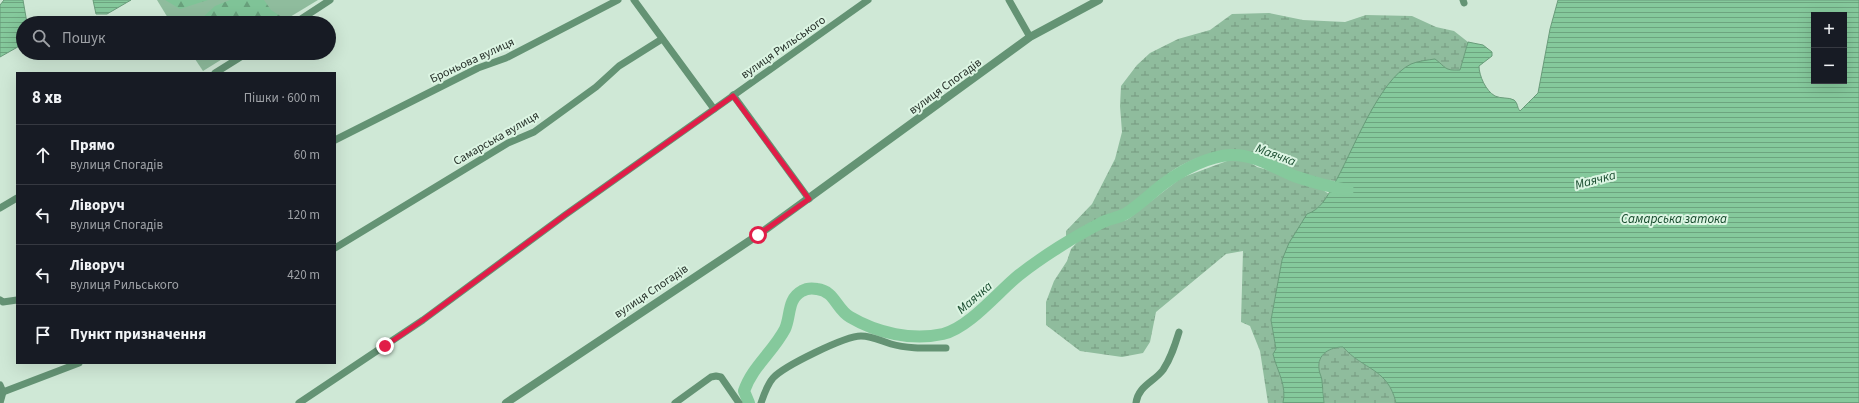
<!DOCTYPE html>
<html lang="uk">
<meta charset="utf-8">
<style>
:root{--surface:#171b24;--page:#20242c;--text:#f1f3f6;--muted:#9ea1a6;--line:#363941}
body{margin:0;font-family:"Source Sans 3",sans-serif;background:var(--page);color:var(--text)}
.controls{position:absolute;right:12px;top:12px;display:grid;overflow:hidden;border-radius:0px;box-shadow:0 4px 16px #0002}
.controls button{width:36px;height:36px;display:grid;place-items:center;padding:0;border:0;border-bottom:1px solid var(--line);background:var(--surface);color:var(--text);font:20px sans-serif}
.stop{position:absolute;width:12px;height:12px;margin:-9px;border:3px solid #e11d48;border-radius:50%;background:#fff}
.stop.end{background:#e11d48;border-color:#fff;box-shadow:0 1px 4px #0008}
.list{margin:0;padding:0;list-style:none}
h2{display:flex;justify-content:space-between;align-items:center;height:52px;margin:0;padding:0 16px;font-size:17px}
h2 small{font-size:13px;font-weight:400;color:var(--muted)}
.list li{display:grid;grid-template-columns:26px 1fr auto;gap:12px;align-items:center;box-sizing:border-box;height:60px;padding:0 16px;border-top:1px solid var(--line)}
.list b{display:block;font-size:15px;white-space:nowrap}
.list p{margin:0;font-size:13px;white-space:nowrap;color:var(--muted)}
.list em{font-size:13px;font-style:normal;color:var(--muted)}
.icon{flex:none;width:22px;height:22px;fill:none;stroke:currentColor;stroke-width:2;stroke-linecap:round;stroke-linejoin:round}
.map{position:relative;flex:none;width:1859px;height:403px;overflow:hidden}
.search{position:absolute;background:var(--surface);box-shadow:0 4px 16px #0002;left:16px;top:16px;width:320px;height:44px;display:flex;align-items:center;gap:10px;box-sizing:border-box;padding:0 14px;border-radius:22px;color:var(--muted);font-size:15px}
.panel{position:absolute;background:var(--surface);box-shadow:0 4px 16px #0002;left:16px;top:72px;width:320px;height:292px;border-radius:0px}
.map>svg:first-child{display:block}
.grass{fill:#8fbc9d}
.forest{fill:url(#forest-firs)}
.wetland{fill:url(#wetland-marsh)}
.water{fill:url(#water-rules);stroke:#699c7a;fill-rule:evenodd}
.lines{fill:none;stroke-linecap:round;stroke-linejoin:round}
.river{stroke:#85c99c;stroke-width:12}
.minor{stroke:#649374;stroke-width:7}
.tertiary{stroke:#649374;stroke-width:8}
.route{stroke:#e11d48;stroke-width:5}
.labels{text-anchor:middle;stroke-width:4;stroke-linejoin:round;paint-order:stroke}
.street-label{font-size:12px;fill:#28322b;stroke:#dcf5e3}
.water-label{font-size:13px;font-style:italic;fill:#174a2d;stroke:#dcf5e3}
</style>
<div class="map">
<svg width="1859" height="403" viewBox="0 0 1859 403">
<defs>
<pattern id="forest-firs" width="22" height="20" patternUnits="userSpaceOnUse"><rect width="22" height="20" fill="#7fc397"/><path d="M5 1l3.5 6h-7zM16 11l3.5 6h-7z" fill="#689f7b"/></pattern>
<pattern id="wetland-marsh" width="20" height="14" patternUnits="userSpaceOnUse"><rect width="20" height="14" fill="#8fbc9d"/><path d="M1 5h8M5 5V1M11 12h8M15 12V8" fill="none" stroke="#759980"/></pattern>
<pattern id="water-rules" width="6" height="5" patternUnits="userSpaceOnUse"><rect width="6" height="5" fill="#85c99c"/><path d="M0 2.5h6" fill="none" stroke="#6da47f"/></pattern>
</defs>
<rect width="100%" height="100%" fill="#cfe8d6"/>
<g class="grass">
<path d="M157 0H318L280 23H171Z"/>
<path d="M191 53H232L203 71Z"/>
</g>
<g class="forest">
<path d="M165 0H208L180 9Z"/>
<path d="M230 0H264L271 10 282 17V21L279 23H199L203 17 215 6Z"/>
</g>
<g class="wetland">
<path d="M1269 13 1303 20 1345 22 1366 15 1412 16 1436 27 1454 31 1468 42 1460 70C1451 71 1444 71 1439 62L1382 94 1336 181C1319 180 1303 175 1286 168 1269 162 1254 152 1235 150 1218 148 1181 163 1168 174 1158 183 1149 193 1138 201 1116 217 1089 224 1066 239V231L1092 204 1115 159 1122 132 1120 106 1121 86 1137 65 1150 53 1178 39 1210 30 1232 14Z"/>
<path d="M1246 160 1257 167 1312 183 1329 194 1327 199 1312 213 1282 260 1271 320 1276 349 1273 354C1277 371 1287 385 1283 403H1268L1260 351 1250 326 1241 322 1243 251 1226 254 1156 312 1150 342 1143 353 1122 357 1080 351 1046 325V302L1054 281 1067 261 1071 249 1080 239 1108 224 1127 220 1181 178 1227 161Z"/>
<path d="M1343 347C1363 370 1388 368 1396 403H1324C1324 396 1323 388 1322 381 1322 377 1319 373 1319 369 1317 354 1330 347 1343 347Z"/>
</g>
<g class="water">
<path d="M4 0H23L27 23H23V44L0 57V5Z"/>
<path d="M93 0H131L107 14H96Z"/>
<path d="M1558 0H1859V403H1396C1388 368 1363 370 1343 347 1330 347 1317 354 1319 369 1319 373 1322 377 1322 381 1323 388 1323 396 1324 403H1283C1287 385 1277 371 1273 354L1276 349 1271 320 1282 260 1289 243 1307 214C1320 210 1327 197 1333 186 1352 154 1378 80 1411 64 1418 61 1428 60 1435 59 1446 67 1444 71 1460 70L1468 42 1483 45 1492 52V56L1479 66C1479 76 1486 91 1495 96 1501 99 1509 97 1514 100 1518 103 1517 108 1520 111L1538 93 1550 29ZM1814 15H1844V81H1814Z"/>
</g>
<g class="lines">
<path class="river" d="M749 403 744 391C752 367 773 352 785 329 791 316 787 299 802 291 807 288 812 288 817 289 835 291 836 309 850 317 877 333 912 341 943 334 969 328 998 292 1019 275 1042 257 1075 236 1101 223 1108 219 1118 218 1125 214 1140 205 1152 192 1166 182 1184 169 1209 156 1231 155 1254 154 1274 168 1294 176 1312 182 1330 187 1348 190"/>
<g class="minor">
<path d="M634 0 714 109"/>
<path d="M1009 0 1030 37"/>
<path d="M1463 0 1464 3"/>
<path d="M295 23 330 0"/>
<path d="M215 73 247 53"/>
<path d="M733 95 809 199"/>
<path d="M335 140 478 68 506 58 618 0"/>
<path d="M0 208 17 198"/>
<path d="M335 248 508 143 534 132 596 87 619 66 662 39"/>
<path d="M0 300 3 302 17 300"/>
<path d="M0 385 3 392 0 403"/>
<path d="M3 392 79 363"/>
<path d="M299 403 423 320 565 215 868 0"/>
<path d="M675 403 711 377 716 376 721 377 739 403"/>
<path d="M761 403C764 394 767 385 773 378 784 366 845 336 861 336 872 336 881 341 891 344 908 349 928 348 946 348"/>
<path d="M1136 403C1138 386 1154 382 1163 370 1171 358 1175 345 1179 332"/>
</g>
<path class="tertiary" d="M506 403 758 235 1030 37 1099 0"/>
</g>
<g class="lines">
<path class="route" d="M385 346 423 320 565 215 733 96 809 199 758 235"/>
</g>
<g class="labels">
<g class="street-label">
<text transform="translate(783 47) rotate(-35)" y="4">вулиця Рильського</text>
<text transform="translate(472 60) rotate(-25)" y="4">Броньова вулиця</text>
<text transform="translate(945 86) rotate(-36)" y="4">вулиця Спогадів</text>
<text transform="translate(496 138) rotate(-30)" y="4">Самарська вулиця</text>
<text transform="translate(651 291) rotate(-34)" y="4">вулиця Спогадів</text>
</g>
<g class="water-label">
<text transform="translate(1276 154) rotate(20)" y="5">Маячка</text>
<text transform="translate(1595 179) rotate(-15)" y="5">Маячка</text>
<text x="1674" y="223">Самарська затока</text>
<text transform="translate(974 297) rotate(-41)" y="5">Маячка</text>
</g>
</g>
</svg>
<div class="controls">
<button>+</button>
<button>−</button>
</div>
<div class="stop" style="left:758px;top:235px"></div>
<div class="stop end" style="left:385px;top:346px"></div>
<div class="search"><svg class="icon" aria-label="search" viewBox="0 0 24 24"><circle cx="10" cy="10" r="6"/><path d="M15 15l6 6"/></svg>Пошук</div>
<section class="panel">
<h2>8 хв<small>Пішки · 600 m</small></h2>
<ul class="list">
<li><svg class="icon" aria-label="ahead" viewBox="0 0 24 24"><path d="M12 20V5M6 11l6-6 6 6"/></svg><div><b>Прямо</b><p>вулиця Спогадів</p></div><em>60 m</em></li>
<li><svg class="icon" aria-label="left" viewBox="0 0 24 24"><path d="M17 20v-9H6M10 6l-5 5 5 5"/></svg><div><b>Ліворуч</b><p>вулиця Спогадів</p></div><em>120 m</em></li>
<li><svg class="icon" aria-label="left" viewBox="0 0 24 24"><path d="M17 20v-9H6M10 6l-5 5 5 5"/></svg><div><b>Ліворуч</b><p>вулиця Рильського</p></div><em>420 m</em></li>
<li><svg class="icon" aria-label="arrive" viewBox="0 0 24 24"><path d="M6 21V4h12l-3 4 3 4H6"/></svg><div><b>Пункт призначення</b></div></li>
</ul>
</section>
</div>
